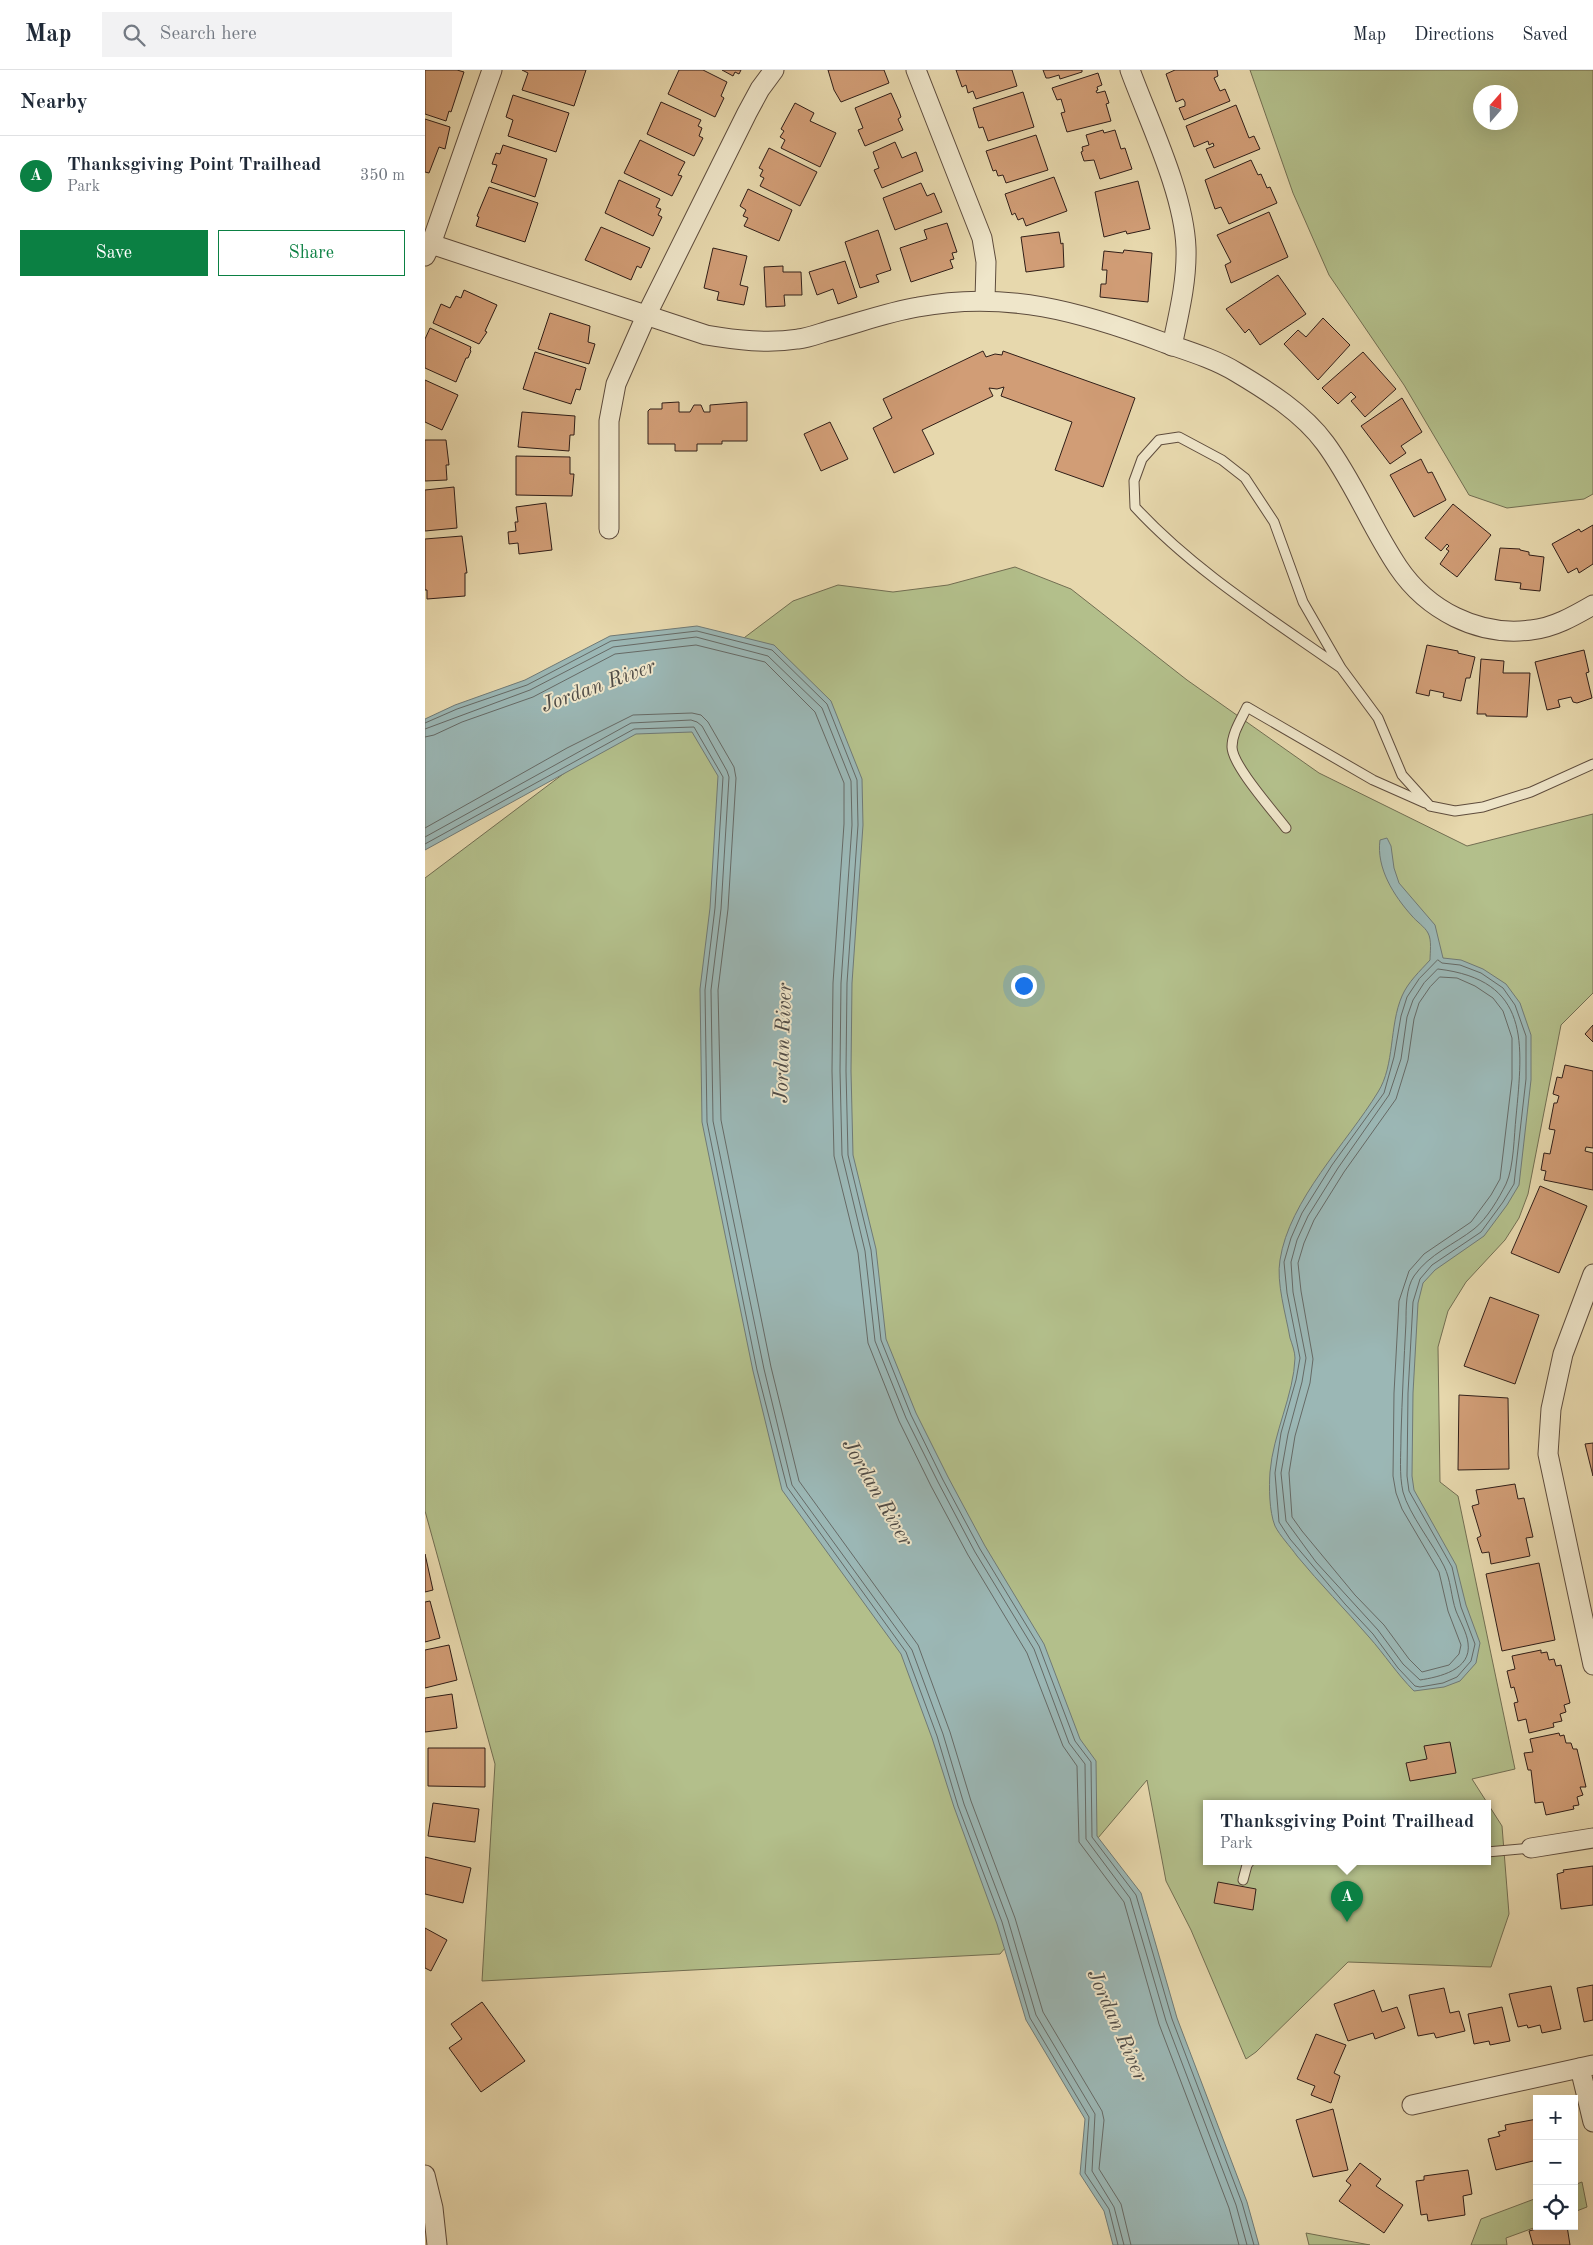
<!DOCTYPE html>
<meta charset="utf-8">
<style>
:root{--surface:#fff;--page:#f2f2f3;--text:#1f2937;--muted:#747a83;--line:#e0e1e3;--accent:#0b8043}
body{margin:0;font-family:"Old Standard TT",serif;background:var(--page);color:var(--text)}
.controls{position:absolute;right:15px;bottom:15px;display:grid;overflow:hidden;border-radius:0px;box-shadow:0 5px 20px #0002}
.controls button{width:45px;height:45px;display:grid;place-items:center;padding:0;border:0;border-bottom:1px solid var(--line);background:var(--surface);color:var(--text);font:25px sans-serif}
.compass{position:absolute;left:1048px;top:15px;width:45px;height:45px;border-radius:50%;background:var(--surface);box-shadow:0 5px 20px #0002;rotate:20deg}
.you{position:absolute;left:598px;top:915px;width:18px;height:18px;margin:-12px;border:4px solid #fff;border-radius:50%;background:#1a73e8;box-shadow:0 0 0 8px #1a73e833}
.badge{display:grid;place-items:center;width:32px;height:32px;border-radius:50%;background:var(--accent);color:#fff;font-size:16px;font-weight:700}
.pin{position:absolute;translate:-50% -41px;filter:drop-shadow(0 1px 2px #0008)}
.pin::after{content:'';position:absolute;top:26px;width:18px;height:15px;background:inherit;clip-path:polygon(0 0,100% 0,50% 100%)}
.popup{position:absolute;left:778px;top:1730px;width:288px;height:65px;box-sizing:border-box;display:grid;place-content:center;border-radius:0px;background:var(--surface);filter:drop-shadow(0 1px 4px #0005);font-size:16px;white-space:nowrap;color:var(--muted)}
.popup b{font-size:19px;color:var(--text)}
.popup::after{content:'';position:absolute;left:50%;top:100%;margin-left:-10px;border:10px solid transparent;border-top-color:var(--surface)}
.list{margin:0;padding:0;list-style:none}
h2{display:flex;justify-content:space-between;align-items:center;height:65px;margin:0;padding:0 20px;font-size:21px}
h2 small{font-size:16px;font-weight:400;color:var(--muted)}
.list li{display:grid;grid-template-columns:32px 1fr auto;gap:15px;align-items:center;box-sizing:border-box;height:80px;padding:0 20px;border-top:1px solid var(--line)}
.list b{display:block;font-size:19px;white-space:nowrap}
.list p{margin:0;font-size:16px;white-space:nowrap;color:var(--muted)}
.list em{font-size:16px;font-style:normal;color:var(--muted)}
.actions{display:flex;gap:10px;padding:15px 20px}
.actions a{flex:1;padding:11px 0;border:1px solid var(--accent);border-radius:0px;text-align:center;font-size:18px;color:var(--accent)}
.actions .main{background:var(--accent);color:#fff}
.icon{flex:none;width:28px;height:28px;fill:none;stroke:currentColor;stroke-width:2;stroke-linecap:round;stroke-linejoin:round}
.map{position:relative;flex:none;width:1168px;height:2175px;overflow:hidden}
header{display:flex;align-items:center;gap:30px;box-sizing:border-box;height:70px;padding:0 25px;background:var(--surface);border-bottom:1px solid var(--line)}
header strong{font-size:24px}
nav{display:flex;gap:28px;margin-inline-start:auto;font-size:18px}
.search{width:350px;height:45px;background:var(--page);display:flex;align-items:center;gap:12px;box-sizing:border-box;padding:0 18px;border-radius:0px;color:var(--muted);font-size:19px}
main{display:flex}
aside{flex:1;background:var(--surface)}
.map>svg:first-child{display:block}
.green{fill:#b3bf8b;stroke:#726e52;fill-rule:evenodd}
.water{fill:#9bb7b5;stroke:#707a76}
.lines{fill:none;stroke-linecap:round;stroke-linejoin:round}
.shore{stroke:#666a66;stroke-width:1}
.building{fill:#d19d76;stroke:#301e18}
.lane-casing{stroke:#5e4c3d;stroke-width:11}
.street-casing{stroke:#5e4c3d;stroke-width:21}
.lane{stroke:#efe6ca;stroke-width:9}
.street{stroke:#efe6ca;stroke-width:19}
.labels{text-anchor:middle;stroke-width:4;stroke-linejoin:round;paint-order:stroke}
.water-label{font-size:21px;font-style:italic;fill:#504c47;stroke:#efe6ca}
</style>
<header>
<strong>Map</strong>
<div class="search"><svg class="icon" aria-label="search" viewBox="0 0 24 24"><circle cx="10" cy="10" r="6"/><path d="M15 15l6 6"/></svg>Search here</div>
<nav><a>Map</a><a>Directions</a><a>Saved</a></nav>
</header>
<main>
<aside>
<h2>Nearby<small></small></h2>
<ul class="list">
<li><span class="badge">A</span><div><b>Thanksgiving Point Trailhead</b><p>Park</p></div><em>350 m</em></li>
</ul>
<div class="actions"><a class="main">Save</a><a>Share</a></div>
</aside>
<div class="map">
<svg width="1168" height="2175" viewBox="0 0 1168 2175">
<rect width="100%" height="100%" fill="#e7d8ad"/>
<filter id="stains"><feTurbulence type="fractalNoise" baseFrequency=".004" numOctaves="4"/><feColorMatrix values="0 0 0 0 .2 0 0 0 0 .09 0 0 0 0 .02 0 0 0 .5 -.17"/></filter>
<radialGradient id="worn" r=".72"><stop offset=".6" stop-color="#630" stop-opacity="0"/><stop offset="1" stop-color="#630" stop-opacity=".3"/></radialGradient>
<g class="green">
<path d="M825 0H1168V424L1159 429 1082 438 1044 425 979 315 904 205 868 123ZM1056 22H1086V52H1056Z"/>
<path d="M590 497 646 519 762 610 894 703 1042 776 1168 744V923L1136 955 1103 1124 1094 1148 1080 1170 1041 1212 1023 1241 1013 1277 1015 1412 1033 1426 1090 1699 1047 1709 1077 1756 1084 1844 1066 1897 923 1892 831 1982 821 1989 766 1860 741 1811 722 1710 575 1884 57 1911 70 1694 0 1441V808L368 531 413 515 468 522 523 515ZM782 1733H1062V1791H782Z"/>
<path d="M1157 2112 1162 2137 1149 2142V2115Z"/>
<path d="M1112 2128V2156H1114L1081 2168 1082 2175H1046L1056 2149Z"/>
<path d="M881 2163 945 2175H884Z"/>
</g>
<g class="water">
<path d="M272 556 349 575 406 631 437 709 438 755 427 913 426 1001 428 1085 451 1179 461 1269 491 1343 523 1407 560 1476 619 1574 655 1669 671 1691 672 1766 716 1823 752 1948 822 2132 834 2175H688L679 2141 655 2104 660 2049 601 1950 572 1854 529 1737 507 1668 476 1584 357 1420 328 1301 277 1052 275 919 285 838 293 706 267 662 211 664 0 780V649L30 635 100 610 185 566Z"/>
<path d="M962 768 966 776 969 798 974 813 1010 855 1018 888 1036 890 1058 899 1081 914 1095 933 1106 965V1010L1094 1115 1082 1135 1059 1166 1010 1200 998 1213 993 1233 988 1323 987 1406 989 1420 1031 1495 1041 1535 1055 1573 1051 1593 1035 1611 1019 1617 989 1621C972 1604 960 1585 944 1567 920 1539 895 1514 872 1486 865 1476 855 1466 850 1456 844 1441 844 1417 845 1402 848 1364 869 1324 870 1288 870 1282 867 1274 865 1268 861 1245 851 1212 855 1190 864 1130 922 1073 953 1022 970 995 964 956 977 926 983 912 995 901 1005 890 1005 883 1007 870 1003 863 1000 857 991 851 987 846 969 826 951 798 955 770Z"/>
</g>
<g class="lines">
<g class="shore">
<path d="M0 653 32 639 102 615 186 571 272 561 347 580 402 634 432 710 433 755 422 913 421 1001 423 1085 446 1180 456 1270 486 1345 518 1410 555 1479 614 1576 650 1671 666 1692 667 1767 711 1825 747 1949 817 2133 829 2175"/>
<path d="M0 659 105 620 188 577 271 567 343 586 397 638 426 711 427 755 416 913 415 1001 417 1085 440 1181 450 1271 481 1348 513 1412 550 1482 609 1579 644 1673 660 1694 661 1769 705 1828 741 1951 811 2135 822 2175"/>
<path d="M0 667 9 665 37 652 108 627 190 584 271 575 340 592 390 642 419 713V754L408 913 407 1001 409 1086 433 1183 443 1273 474 1351 506 1416 543 1485 602 1583 638 1676 652 1696 654 1772 699 1832 734 1954 804 2138 814 2175"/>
<path d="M0 758 142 678 208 645 267 643 276 645 283 652 309 697 311 708 303 839 293 920 296 1050 346 1297 374 1411 493 1575 525 1662 546 1731 590 1848 618 1942 677 2041 679 2050 674 2099 696 2134 706 2175"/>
<path d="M0 767 206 653 266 650 272 652 277 656 302 701 304 707 296 839 286 920 288 1051 339 1299 367 1415 487 1580 518 1664 539 1734 583 1850 611 1945 670 2044 667 2101 689 2137 699 2175"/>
<path d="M0 774 209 659 269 657 298 707 290 838 280 920 282 1052 332 1300 362 1417 481 1582 512 1666 533 1736 577 1852 605 1948 664 2047 660 2103 684 2139 693 2175"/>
<path d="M1013 890 1017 893 1035 895 1056 903 1078 918 1090 935 1101 966V1009L1089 1114 1078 1132 1056 1162 1007 1195 995 1209 988 1232 983 1323 982 1406 984 1421 1027 1497 1036 1537 1050 1574 1046 1591 1032 1607 1018 1613 995 1617 990 1616 973 1598 948 1564 920 1534 865 1469 854 1452 850 1403 856 1363 871 1310 875 1288 862 1223 859 1192 866 1168 877 1143 907 1095 959 1023 969 987 976 946 982 927 994 909Z"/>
<path d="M1013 899C1106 910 1098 973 1091 1047 1089 1065 1089 1097 1081 1114 1074 1128 1062 1149 1049 1159 1030 1174 1004 1184 989 1206 981 1218 981 1237 981 1252 979 1290 977 1328 976 1366 976 1385 974 1404 978 1422 984 1444 1008 1474 1019 1496 1026 1510 1026 1527 1031 1541 1035 1551 1042 1563 1043 1573 1047 1600 1014 1607 995 1610L978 1594 953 1560 891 1492 861 1451 856 1403 863 1364 877 1312 881 1288 868 1222 866 1192 872 1170 883 1146 913 1098 964 1025 976 989 982 947 988 930 999 913Z"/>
<path d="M1015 907 1032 908 1050 916 1068 928 1078 941 1087 968V1009L1075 1109 1066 1125 1046 1152 999 1184 984 1201 974 1231 969 1323 968 1406 971 1423 977 1439 1014 1502 1023 1541 1036 1575 1034 1584 1024 1595 997 1602 984 1589 959 1555 930 1525 877 1461 867 1447 864 1403 870 1366 885 1313 888 1289 876 1221 873 1193 879 1173 889 1150 919 1102 971 1029 983 990 989 949 994 933 1005 917Z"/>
</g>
</g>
<g class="building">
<path d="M0 0H32L39 2 26 42 24 41 21 51 0 44Z"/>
<path d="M97 0H161L149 36 97 20 103 3Z"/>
<path d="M254 0H278L302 12 296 26 299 28 290 47 243 24Z"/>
<path d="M297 0H316L314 4 310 2 308 6Z"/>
<path d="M403 0H459L464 13 416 32 409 20Z"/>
<path d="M531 0H587L592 16 551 29 548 21 543 23 541 15 537 17Z"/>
<path d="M618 0H657V2L635 9 634 5 624 8H621Z"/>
<path d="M750 0H792L793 6 789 8 795 21 800 19 805 31 759 50 754 38 760 36V32L758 29 751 32 741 4Z"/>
<path d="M673 3 677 15 672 17 673 20 671 21 672 23 680 21 684 33 681 34 686 51 642 62 636 43 640 42 636 29 632 30 627 18Z"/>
<path d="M598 22 609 57 563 71 558 57 554 58 548 38Z"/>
<path d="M466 23 474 41 476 47 473 49 478 60 440 76 433 60 438 58 430 38Z"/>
<path d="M88 25 144 43 131 82 83 66 88 50 81 47Z"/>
<path d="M236 32 276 50 273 56 277 58 274 66 278 68 269 86 222 64Z"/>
<path d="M370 33 389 43 385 51 411 63 395 97 356 78 360 70 355 67 359 61 356 59Z"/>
<path d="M811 35 824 68 829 66 835 79 789 98 781 79 789 76 788 73 784 75 783 71 769 77 761 56Z"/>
<path d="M0 49 25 57 20 79 14 77 4 103 0 102Z"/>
<path d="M678 60 679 63 690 60 696 79 700 78 707 99 675 109 669 90 659 91 656 82 658 81 657 77 664 75 661 65Z"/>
<path d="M611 65 623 100 581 113 578 105 573 106 571 100 568 101 561 81Z"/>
<path d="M215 70 260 92 253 105 257 106 247 126 199 103Z"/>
<path d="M470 72 477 88 491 82 498 101 457 118 449 100 454 98 448 82Z"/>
<path d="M78 75 122 89 110 127 66 112 72 95 67 94 71 83 75 84Z"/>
<path d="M344 78 392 102 375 136 335 116 339 108 335 106 338 100 334 98Z"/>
<path d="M826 90 833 105 836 104 842 118 845 117 852 133 804 154 796 137 790 139 780 110Z"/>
<path d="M629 107 642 141 601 156 598 148 593 150 590 143 587 145 580 124Z"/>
<path d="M194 110 235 129 231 137 236 139 233 145 237 147 228 166 180 143Z"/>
<path d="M713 111 725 159 702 164 701 161 679 167 670 122Z"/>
<path d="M496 113 502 126 509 123 517 142 470 160 458 128Z"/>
<path d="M64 117 113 133 100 172 51 156 54 147 52 146Z"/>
<path d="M323 119 367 140 354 171 319 156 323 148 318 146 321 140 315 136Z"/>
<path d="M844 142 863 187 806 213 800 195 806 192 792 165Z"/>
<path d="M522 153 532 182 527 183 529 189 525 190 528 198 486 212 475 178 502 169 499 160Z"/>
<path d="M176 157 225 178 216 198 212 196 206 210 160 190Z"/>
<path d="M453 160 466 200 451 205 454 212 435 218 420 172Z"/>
<path d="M634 162 636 174 638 173 639 197 601 202 596 167Z"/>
<path d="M288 178 322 186 315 215 323 217 319 235 292 230 294 222 279 218Z"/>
<path d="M699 180 727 183 723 232 675 227 676 214H681L682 200H677L679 181 698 183Z"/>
<path d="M420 191 432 227 413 234 408 219 392 225 384 202Z"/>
<path d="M358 196V202H376L377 225H359L360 236 341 237 339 197Z"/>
<path d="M853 205 881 244 835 275 824 259 820 263 801 239Z"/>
<path d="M39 220 72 235 60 261 62 262 54 274 8 253 16 234 25 238 31 226 36 228Z"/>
<path d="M125 243 165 256 163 272 170 274 164 294 113 279Z"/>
<path d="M898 248 925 275 893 310 859 274 873 260 881 267Z"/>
<path d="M5 258 46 277 45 280 46 281 43 288H41L31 312 0 298V269Z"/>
<path d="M558 281 561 287 570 284 577 285 578 281 710 328 678 417 630 400 647 352 576 326 579 317 572 319 564 318 568 326 497 360 509 384 469 403 448 358 467 348 458 329Z"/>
<path d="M110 282 161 298 155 320 151 319 146 334 98 319Z"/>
<path d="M938 282 971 319 940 347 926 331 931 327 926 322 913 334 897 318Z"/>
<path d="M0 310 33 325 17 360 0 352Z"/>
<path d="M977 328 997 362 976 376 981 383 965 394 936 356Z"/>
<path d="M254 332V342H265L269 335H276L279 342H285V335L322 332V371H297V374H272V381H250V374H223V341L225 339H237V333Z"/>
<path d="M97 342 150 346 149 365H145L144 381 93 377Z"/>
<path d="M405 352 423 389 396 401 379 364Z"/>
<path d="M0 370H21L24 395H21L22 410 0 411Z"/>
<path d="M91 386 145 387V404H149L147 426 91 425Z"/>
<path d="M996 389 1003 403 1007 402 1021 430 989 447 965 405Z"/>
<path d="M29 417 32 458 0 461V420Z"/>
<path d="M121 433 127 480 94 484 93 473 84 474 83 462 91 461 90 452H93L91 437Z"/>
<path d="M1028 434 1066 465 1032 507 1015 494 1024 481 1021 479 1024 476 1022 474 1016 481 1000 468Z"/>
<path d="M1168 455V494L1154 503 1152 498 1143 503 1127 474 1154 459 1156 462Z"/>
<path d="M37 466 42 503H40V526L2 529V520H0V469Z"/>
<path d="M1075 478 1095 479V480L1104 482V485L1119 487 1115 521 1095 519 1096 513 1070 510Z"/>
<path d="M1002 575 1033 581V583L1050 587 1045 608H1041L1036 631 1018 627 1019 623 1005 620 1004 626 991 623Z"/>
<path d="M1159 580 1164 602 1161 603 1167 628 1152 633 1148 632 1146 627 1133 630 1135 637 1122 640 1110 592Z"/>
<path d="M1056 589 1079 591 1078 603H1105L1102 647 1061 646V644H1052Z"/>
<path d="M1168 955V972L1160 964Z"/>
<path d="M1140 995 1168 1001V1078L1161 1077 1160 1081 1168 1083V1120L1119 1110 1121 1101 1116 1100 1119 1083 1125 1084 1130 1060 1124 1059 1129 1033H1132L1134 1026 1128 1024 1132 1007 1137 1008Z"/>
<path d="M1115 1116 1162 1136 1134 1203 1086 1183Z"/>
<path d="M1065 1227 1114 1245 1090 1314 1039 1296Z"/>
<path d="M1034 1325 1083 1328 1084 1399 1033 1400Z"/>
<path d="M1168 1373V1406L1160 1374Z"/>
<path d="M1090 1414 1093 1429 1099 1428 1108 1467 1101 1468 1105 1486 1066 1494 1064 1482 1057 1483 1052 1468 1056 1466 1047 1436 1054 1434 1051 1420Z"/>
<path d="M0 1484 8 1520 0 1522Z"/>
<path d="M1114 1493 1130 1570 1077 1581 1061 1504Z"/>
<path d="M5 1531 15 1568 0 1572V1532Z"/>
<path d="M24 1575 32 1610 0 1618V1580Z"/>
<path d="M1116 1580V1583L1122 1582 1124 1590 1129 1589 1131 1596 1136 1595 1145 1633 1139 1635 1141 1642 1135 1644 1137 1651 1128 1653 1129 1657 1104 1663 1101 1649 1093 1651 1089 1633 1093 1632 1089 1617 1086 1618 1082 1601 1090 1599 1087 1586Z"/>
<path d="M27 1624 32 1658 0 1662V1628Z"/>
<path d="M1134 1663 1135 1666 1139 1665 1141 1673H1146L1148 1679H1152L1161 1717H1155L1158 1725 1152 1727 1154 1735 1148 1736 1149 1739 1121 1745 1118 1732 1110 1733 1106 1700H1103L1099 1683 1108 1682 1105 1669Z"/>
<path d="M1025 1672 1031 1703 985 1711 981 1693 1002 1689 999 1676Z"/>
<path d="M3 1678H60V1717L3 1716Z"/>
<path d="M8 1733 54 1739 50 1772 3 1766Z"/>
<path d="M0 1787 46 1798 38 1833 0 1824Z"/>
<path d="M1168 1796V1835L1136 1839 1132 1804 1139 1802 1138 1800Z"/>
<path d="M793 1812 831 1819 828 1840 789 1833Z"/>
<path d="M0 1858 22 1870 6 1901 0 1898Z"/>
<path d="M1168 1915V1950L1159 1952 1152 1918Z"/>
<path d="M1126 1916 1136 1959 1117 1963 1115 1955 1103 1958 1102 1955 1093 1957 1084 1924Z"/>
<path d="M1019 1918 1025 1943 1034 1941 1040 1961 1011 1968 1009 1963 993 1966 984 1925Z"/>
<path d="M949 1920 957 1942 972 1937 980 1958 950 1969 948 1963 923 1971 909 1934Z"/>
<path d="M57 1932 100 1991 56 2022 24 1978 37 1969 26 1954Z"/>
<path d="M1077 1937 1085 1971 1065 1975 1064 1971 1049 1974 1043 1944Z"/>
<path d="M891 1964 921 1975 909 2003 915 2006 906 2033 886 2025 890 2016 872 2009Z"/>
<path d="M908 2039 923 2100 888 2107 871 2050Z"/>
<path d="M1112 2049V2090L1071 2100 1063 2069 1075 2066 1073 2062 1081 2060 1080 2055Z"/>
<path d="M935 2093 956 2109 951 2116 978 2135 959 2163 914 2131 926 2115 921 2111Z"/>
<path d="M1043 2100 1047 2124 1038 2126 1040 2145 1003 2151 1002 2144 996 2145 991 2111 999 2110V2106Z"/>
<path d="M1123 2156H1142L1145 2175H1108L1104 2161Z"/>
</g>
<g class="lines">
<g class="lane-casing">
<g id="lane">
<path d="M916 598C845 548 769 501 710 437L709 411 717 389 734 370 754 367 797 390 820 408 849 452 878 532 916 598 953 648 977 705 1005 736 1030 741 1058 737 1106 722 1168 694"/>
<path d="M861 758C849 742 807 695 807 677 807 663 816 650 822 637L948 710 1000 733"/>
<path d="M1062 1782 1106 1778"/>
<path d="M818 1810 822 1795 825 1791"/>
</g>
</g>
<g class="street-casing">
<g id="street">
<path d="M491 0 557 168 561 192 560 230"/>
<path d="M705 0C724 52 759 123 761 178 762 211 754 243 747 276"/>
<path d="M6 174 281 265C311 270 343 274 373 269 383 268 393 264 403 261 433 253 463 242 493 237 581 220 657 242 740 273 763 281 790 289 811 302 843 321 878 343 900 373 929 412 946 457 973 497 1002 540 1053 567 1106 560 1128 558 1149 546 1168 535"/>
<path d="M0 186 6 174 67 0"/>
<path d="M184 459V351L191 314 221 246 322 43 335 19 349 0"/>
<path d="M1168 1204 1138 1284 1126 1339 1123 1384 1168 1595"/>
<path d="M1106 1778 1168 1768"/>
<path d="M1155 1998 1168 2052"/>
<path d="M987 2035 1168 1995"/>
<path d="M0 2105 8 2138 12 2175"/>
</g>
</g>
<use href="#lane" class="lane"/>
<use href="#street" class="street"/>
</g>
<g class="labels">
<g class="water-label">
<text transform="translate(173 615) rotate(-20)" y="7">Jordan River</text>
<text transform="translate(357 973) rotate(-88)" y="7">Jordan River</text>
<text transform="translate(453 1422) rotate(60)" y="7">Jordan River</text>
<text transform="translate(693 1955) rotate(66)" y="7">Jordan River</text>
</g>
</g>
<rect width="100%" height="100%" filter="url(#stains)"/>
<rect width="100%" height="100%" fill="url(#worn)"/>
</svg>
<div class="controls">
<button>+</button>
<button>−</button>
<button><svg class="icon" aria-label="locate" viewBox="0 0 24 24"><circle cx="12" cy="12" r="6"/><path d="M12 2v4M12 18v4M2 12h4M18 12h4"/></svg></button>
</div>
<svg class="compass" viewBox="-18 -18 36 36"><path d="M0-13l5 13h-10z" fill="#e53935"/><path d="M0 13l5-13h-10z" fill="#747a83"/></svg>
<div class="you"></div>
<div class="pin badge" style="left:922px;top:1852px">A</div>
<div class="popup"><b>Thanksgiving Point Trailhead</b>Park</div>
</div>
</main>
